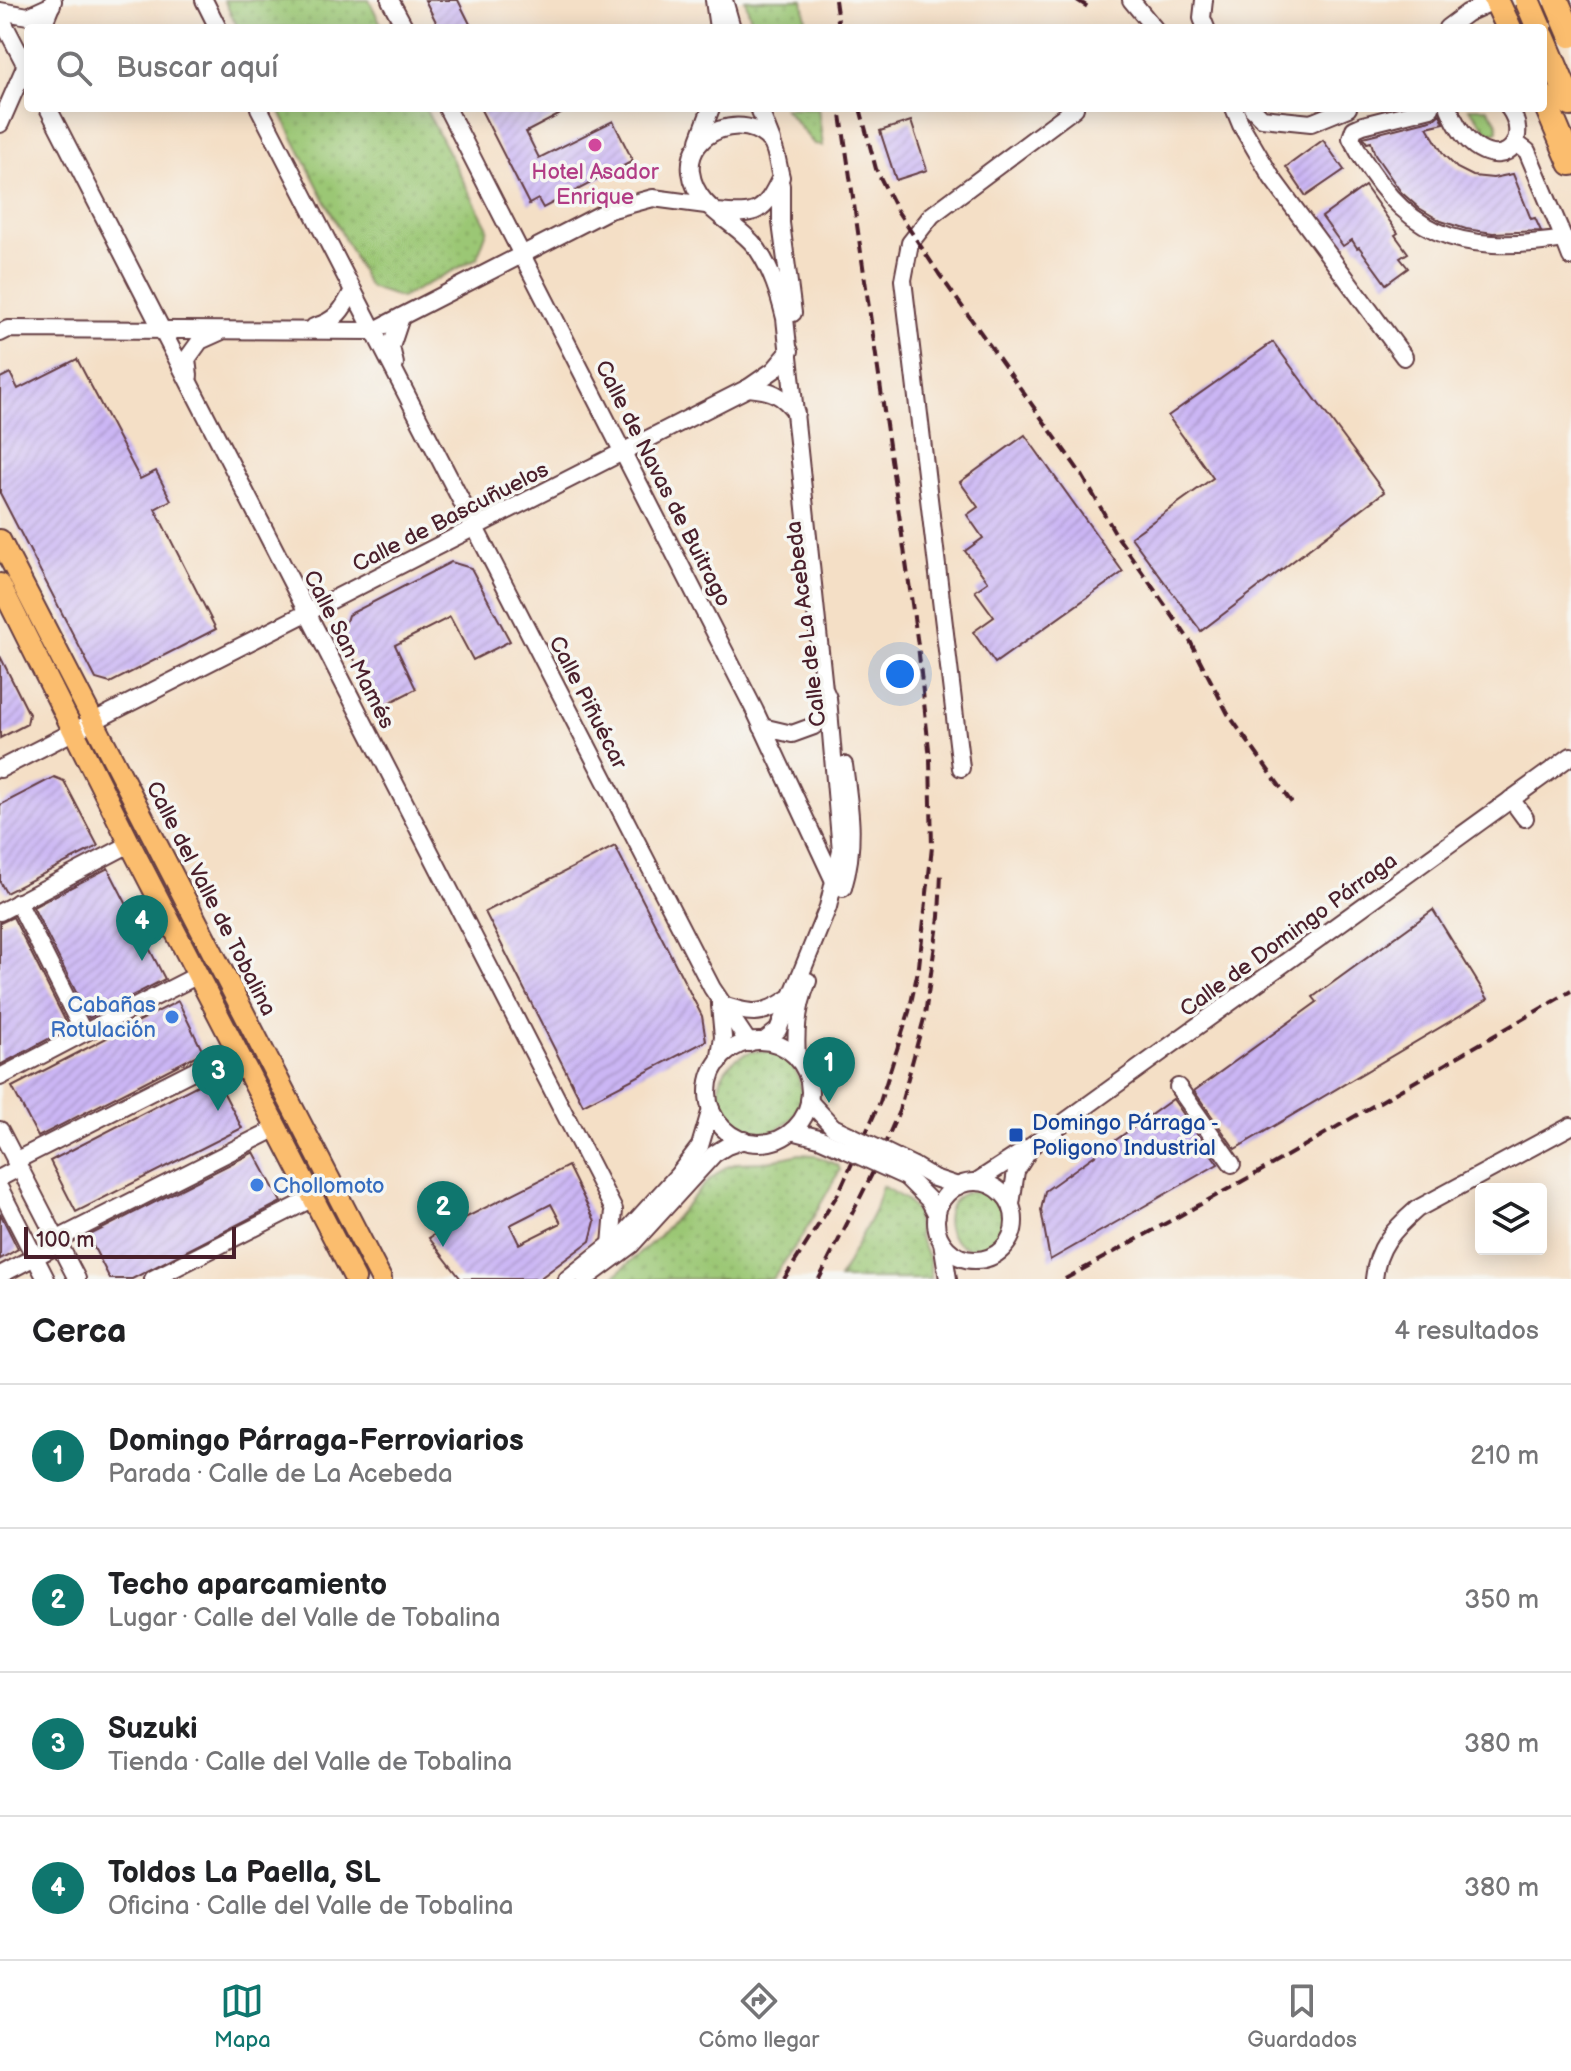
<!DOCTYPE html>
<html lang="es">
<meta charset="utf-8">
<style>
:root{--surface:#fff;--page:#f2f2f2;--text:#202124;--muted:#757577;--line:#e0e0e0;--accent:#0f766e}
body{margin:0;font-family:"Balsamiq Sans",sans-serif;background:var(--page);color:var(--text)}
.controls{position:absolute;right:24px;bottom:24px;display:grid;overflow:hidden;border-radius:8px;box-shadow:0 4px 20px #0003}
.controls button{width:72px;height:72px;display:grid;place-items:center;padding:0;border:0;border-bottom:2px solid var(--line);background:var(--surface);color:var(--text);font:40px sans-serif}
.scale{position:absolute;left:24px;bottom:20px;width:212px;box-sizing:border-box;padding-left:8px;border:4px solid #4a1f2b;border-top:0;font-size:22px;line-height:28px;white-space:nowrap;color:#4a1f2b;-webkit-text-stroke:6px #f6f6f2;paint-order:stroke}
.you{position:absolute;left:900px;top:674px;width:28px;height:28px;margin:-20px;border:6px solid #fff;border-radius:50%;background:#1a73e8;box-shadow:0 0 0 12px #1a73e833}
.badge{display:grid;place-items:center;width:52px;height:52px;border-radius:50%;background:var(--accent);color:#fff;font-size:26px;font-weight:700}
.pin{position:absolute;translate:-50% -66px;filter:drop-shadow(0 2px 4px #0008)}
.pin::after{content:'';position:absolute;top:42px;width:28px;height:24px;background:inherit;clip-path:polygon(0 0,100% 0,50% 100%)}
.list{margin:0;padding:0;list-style:none}
h2{display:flex;justify-content:space-between;align-items:center;height:104px;margin:0;padding:0 32px;font-size:34px}
h2 small{font-size:26px;font-weight:400;color:var(--muted)}
.list li{display:grid;grid-template-columns:52px 1fr auto;gap:24px;align-items:center;box-sizing:border-box;height:144px;padding:0 32px;border-top:2px solid var(--line)}
.list b{display:block;font-size:30px;white-space:nowrap}
.list p{margin:0;font-size:26px;white-space:nowrap;color:var(--muted)}
.list em{font-size:26px;font-style:normal;color:var(--muted)}
.icon{flex:none;width:44px;height:44px;fill:none;stroke:currentColor;stroke-width:2;stroke-linecap:round;stroke-linejoin:round}
.map{position:relative;flex:none;width:1571px;height:1279px;overflow:hidden}
.search{position:absolute;background:var(--surface);box-shadow:0 4px 20px #0003;left:24px;right:24px;top:24px;height:88px;display:flex;align-items:center;gap:20px;box-sizing:border-box;padding:0 28px;border-radius:8px;color:var(--muted);font-size:30px}
.sheet{height:680px;background:var(--surface)}
nav{display:flex;justify-content:space-around;align-items:center;box-sizing:border-box;height:112px;border-top:2px solid var(--line);background:var(--surface);font-size:22px;color:var(--muted)}
nav a{display:grid;justify-items:center;gap:4px}
nav .on{color:var(--accent)}
.map>svg:first-child{display:block}
.green{fill:url(#green-dots);stroke:#727350;stroke-width:2}
.building{fill:url(#building-hatch);fill-rule:evenodd}
.lines{fill:none;stroke-linecap:round;stroke-linejoin:round}
.minor-tunnel{stroke:#d2b9a7;stroke-width:16;stroke-dasharray:16 8;stroke-linecap:butt}
.minor-casing{stroke:#643c42;stroke-width:20}
.major-casing{stroke:#643c42;stroke-width:24}
.highway-casing{stroke:#643c42;stroke-width:28}
.minor{stroke:#fff;stroke-width:16}
.major{stroke:#fbbd6e;stroke-width:20}
.highway{stroke:#fbbd6e;stroke-width:24}
.rail{stroke:#4a1f2b;stroke-width:4;stroke-dasharray:12 6;stroke-linecap:butt}
.minor-bridge-casing{stroke:#643c42;stroke-width:20;stroke-linecap:butt}
.highway-bridge-casing{stroke:#643c42;stroke-width:28;stroke-linecap:butt}
.minor-bridge{stroke:#fff;stroke-width:16}
.highway-bridge{stroke:#fbbd6e;stroke-width:24}
.hotel-dot{fill:#d1479c;stroke:#f6f6f2;stroke-width:3}
.shop-dot{fill:#3f7fe0;stroke:#f6f6f2;stroke-width:3}
.transit-dot{fill:#1a4fb4;stroke:#f6f6f2;stroke-width:3}
.labels{text-anchor:middle;stroke-width:7;stroke-linejoin:round;paint-order:stroke}
.hotel-label{font-size:22px;fill:#b23c85;stroke:#f6f6f2}
.street-label{font-size:22px;fill:#4a1f2b;stroke:#f6f6f2}
.shop-label{font-size:22px;fill:#366cbe;stroke:#f6f6f2;text-anchor:end}
.transit-label{font-size:22px;fill:#164399;stroke:#f6f6f2;text-anchor:start}
</style>
<div class="map">
<svg width="1571" height="1279" viewBox="0 0 1571 1279">
<defs>
<pattern id="green-dots" width="8" height="8" patternUnits="userSpaceOnUse" patternTransform="scale(2)"><rect width="8" height="8" fill="#9bc774"/><path d="M2 2h.1M6 6h.1" fill="none" stroke="#87aa65" stroke-width="1.8" stroke-linecap="round"/></pattern>
<pattern id="building-hatch" width="6" height="6" patternUnits="userSpaceOnUse" patternTransform="scale(2)"><rect width="6" height="6" fill="#cbb6f4"/><path d="M-1 1l2-2M0 6l6-6M5 7l2-2" fill="none" stroke="#b09cd1"/></pattern>
</defs>
<rect width="100%" height="100%" fill="#f6f6f2"/>
<filter id="ink" filterUnits="userSpaceOnUse"><feTurbulence type="fractalNoise" baseFrequency=".0125" numOctaves="2"/><feDisplacementMap in="SourceGraphic" scale="16" xChannelSelector="R" yChannelSelector="G"/><feConvolveMatrix kernelMatrix="1 2 1 2 8 2 1 2 1" color-interpolation-filters="sRGB"/></filter>
<filter id="wash" filterUnits="userSpaceOnUse"><feTurbulence type="fractalNoise" baseFrequency=".006" numOctaves="4" result="noise"/><feDisplacementMap in="SourceGraphic" scale="32" xChannelSelector="R" yChannelSelector="G"/><feGaussianBlur stdDeviation="1.8" result="paint"/><feColorMatrix in="noise" values="0 0 0 0 0 0 0 0 0 0 0 0 0 0 0 0 0 1.4 0 .05"/><feComposite in="paint" operator="in"/></filter>
<g filter="url(#wash)">
<rect width="100%" height="100%" fill="#f4dfc6"/>
<g class="green">
<path d="M224 0H369L383 28H238Z"/>
<path d="M745 0H803L807 28H754Z"/>
<path d="M278 108H425L488 228 477 258 401 298 369 287Z"/>
<path d="M784 108H818L823 146 814 144Z"/>
<path d="M1469 108H1487L1497 121 1498 131 1490 134Z"/>
<circle cx="760" cy="1092" r="41"/>
<path d="M800 1154 814 1155 838 1165 840 1170 803 1235 772 1279H611L658 1237 704 1185 724 1168 737 1163 763 1162Z"/>
<path d="M882 1186 906 1200 916 1212 919 1237 930 1262 931 1279H839L874 1212Z"/>
<circle cx="976" cy="1220" r="29"/>
</g>
<g id="blocks">
<g class="building">
<path d="M425 0H458L472 28H439Z"/>
<path d="M480 108H572L526 132 539 158 613 121 633 161 543 208 538 199 529 204Z"/>
<path d="M1440 114 1444 123 1427 127 1444 155 1457 168 1473 176 1493 178 1513 174 1531 219 1535 218 1541 231 1493 233 1466 229 1441 221 1419 208 1401 192 1375 155 1371 142 1367 143 1363 137 1434 119Z"/>
<path d="M911 121 927 170 896 180 880 131Z"/>
<path d="M1323 140 1344 170 1306 196 1286 167Z"/>
<path d="M1365 186 1398 233 1395 235 1408 253 1400 258 1408 268 1386 284 1359 247 1357 248 1352 240 1343 246 1322 217Z"/>
<path d="M1273 342 1384 492 1201 631 1131 537 1213 478 1168 416Z"/>
<path d="M77 359 140 479 156 471 171 500 155 509 216 629 110 683 96 679 0 493V378L10 373 18 389Z"/>
<path d="M1025 435 1123 572 995 663 973 632 994 617 975 591 988 582 965 551 983 538 967 515 978 507 960 482Z"/>
<path d="M451 562 471 568 510 641 473 660 450 617 395 645 416 689 379 708 342 635 348 615Z"/>
<path d="M0 656 29 714 27 724 0 738Z"/>
<path d="M54 777 64 781 98 846 6 893 0 882V805Z"/>
<path d="M615 846 702 1016 706 1041 583 1105 485 912Z"/>
<path d="M108 868 165 979 89 1018 33 907Z"/>
<path d="M1433 910 1488 999 1235 1149 1194 1091 1317 1002 1313 997Z"/>
<path d="M13 917 69 1028 0 1065V923Z"/>
<path d="M178 1001 203 1052 38 1137 12 1087Z"/>
<path d="M215 1076 242 1128 76 1212 50 1161Z"/>
<path d="M1173 1099 1218 1164 1050 1260 1041 1210 1045 1191Z"/>
<path d="M254 1152 281 1202 132 1279H110L88 1236Z"/>
<path d="M568 1166 595 1221 590 1241 539 1279H461L429 1238 443 1229ZM551 1204 561 1223 519 1244 510 1225Z"/>
<path d="M0 1213 18 1249 0 1259Z"/>
</g>
</g>
</g>
<g filter="url(#ink)">
<use href="#blocks" fill-opacity="0" stroke="#643c42" stroke-width="2"/>
<g class="lines">
<path class="minor-tunnel" d="M1518 28 1571 3"/>
<g class="minor-casing">
<g id="minor">
<path d="M204 0 218 28"/>
<path d="M390 0 405 28"/>
<path d="M714 0 718 28"/>
<path d="M724 0 732 28"/>
<path d="M1131 0 1154 28"/>
<path d="M1204 0 1202 18 1206 28"/>
<path d="M0 11 28 16 52 5"/>
<path d="M0 16 28 70"/>
<path d="M42 28 53 1"/>
<path d="M1447 28 1467 13 1496 0"/>
<path d="M48 108 614 1210 611 1245"/>
<path d="M259 108 712 988 749 1043"/>
<path d="M447 108 755 711 834 881"/>
<path d="M759 108 772 141"/>
<path d="M1234 108 1241 125 1272 178 1404 357"/>
<path d="M1252 108 1262 118 1311 123 1348 108"/>
<path d="M1431 108 1363 125 1354 129 1351 138C1402 235 1457 256 1564 239L1527 151 1516 143"/>
<path d="M1449 108C1455 123 1464 140 1479 149 1508 166 1530 138 1509 108"/>
<path d="M0 124 28 60"/>
<path d="M699 140 711 108"/>
<path d="M781 185V223L793 313"/>
<path d="M717 212C757 216 764 213 781 177 778 167 777 150 771 142 746 110 686 131 691 172 696 211 738 221 758 250 772 271 779 294 785 318L824 689 828 698 841 851 828 907 778 1030 764 1041"/>
<path d="M1564 239 1571 257"/>
<path d="M314 327C336 321 343 310 353 290"/>
<path d="M0 333 8 329 373 331 609 210 653 198 706 205"/>
<path d="M395 364 391 347 401 317"/>
<path d="M189 376 187 359 200 341 220 332"/>
<path d="M748 388C771 390 782 394 796 413"/>
<path d="M762 727 792 734 814 726 827 699"/>
<path d="M961 768 903 280 910 243 932 215 1075 108"/>
<path d="M0 769 748 388 774 370 790 351"/>
<path d="M1511 799 1525 818"/>
<path d="M843 888C856 844 850 809 844 765"/>
<path d="M0 912 130 844"/>
<path d="M720 1004C749 1014 761 1017 788 999"/>
<path d="M84 1033 198 975"/>
<circle cx="759" cy="1092" r="51"/>
<path d="M797 1057C795 1030 797 1006 808 981"/>
<path d="M719 1062 723 1037 720 1005"/>
<path d="M0 1077 84 1033 18 902"/>
<path d="M1178 1087 1232 1164"/>
<path d="M809 1101 833 1127 850 1135"/>
<path d="M0 1130 77 1279"/>
<path d="M792 1131 819 1138 844 1149"/>
<path d="M15 1161 236 1049"/>
<path d="M914 1166 934 1178 958 1186"/>
<path d="M906 1177 929 1200 937 1215"/>
<path d="M0 1178 19 1168"/>
<path d="M976 1182 1030 1147 1571 756"/>
<circle cx="975" cy="1221" r="39"/>
<path d="M0 1189 46 1279"/>
<path d="M1011 1204 1016 1171 1029 1150"/>
<path d="M56 1240 277 1128"/>
<path d="M942 1242 948 1279"/>
<path d="M0 1275 58 1245"/>
<path d="M153 1279 313 1198"/>
<path d="M567 1279 626 1232 677 1176 700 1146 711 1109"/>
<path d="M585 1279 631 1245 714 1154 727 1146 744 1140"/>
<path d="M1374 1279C1377 1247 1393 1230 1417 1209L1571 1126"/>
</g>
</g>
<g class="major-casing">
<g id="major">
<path d="M0 540 381 1279"/>
<path d="M0 584 130 844 355 1279"/>
</g>
</g>
<g class="highway-casing">
<g id="highway">
<path d="M1496 0 1509 28"/>
<path d="M1543 38 1571 104"/>
<path d="M1543 97 1571 163"/>
</g>
</g>
<use href="#minor" class="minor"/>
<use href="#major" class="major"/>
<use href="#highway" class="highway"/>
<g class="rail">
<path d="M835 0 839 28"/>
<path d="M1077 0 1088 7"/>
<path d="M860 108 876 169 896 209 939 274 1082 475 1117 536 1190 641 1228 714 1294 806"/>
<path d="M784 1279 838 1194 880 1102 909 1012 919 966 932 847 930 759 918 645 840 108"/>
<path d="M819 1279 872 1174 899 1111 925 1015 939 917 941 874"/>
<path d="M1065 1279 1259 1172 1571 991"/>
</g>
<g class="minor-bridge-casing">
<g id="minor-bridge">
<path d="M850 1135 914 1166"/>
<path d="M844 1149 906 1177"/>
</g>
</g>
<g class="highway-bridge-casing">
<g id="highway-bridge">
<path d="M1527 0 1539 28"/>
<path d="M1556 0 1571 35"/>
</g>
</g>
<use href="#minor-bridge" class="minor-bridge"/>
<use href="#highway-bridge" class="highway-bridge"/>
</g>
</g>
<circle class="hotel-dot" cx="595" cy="145" r="8"/>
<g class="shop-dot">
<circle cx="172" cy="1017" r="8"/>
<circle cx="257" cy="1185" r="8"/>
</g>
<rect class="transit-dot" x="1008" y="1127" width="16" height="16" rx="4"/>
<g class="labels">
<g class="hotel-label">
<text x="595" y="179">Hotel Asador<tspan x="595" dy="25">Enrique</tspan></text>
</g>
<g class="street-label">
<text transform="translate(664 483) rotate(63)" y="8">Calle de Navas de Buitrago</text>
<text transform="translate(450 516) rotate(-27)" y="8">Calle de Bascuñuelos</text>
<text transform="translate(805 624) rotate(-97)" y="8">Calle de La Acebeda</text>
<text transform="translate(350 649) rotate(63)" y="8">Calle San Mamés</text>
<text transform="translate(589 702) rotate(63)" y="8">Calle Piñuécar</text>
<text transform="translate(212 898) rotate(63)" y="8">Calle del Valle de Tobalina</text>
<text transform="translate(1288 934) rotate(-36)" y="8">Calle de Domingo Párraga</text>
</g>
<g class="shop-label">
<text x="156" y="1012">Cabañas<tspan x="156" dy="25">Rotulación</tspan></text>
<text x="273" y="1193" text-anchor="start">Chollomoto</text>
</g>
<g class="transit-label">
<text x="1032" y="1130">Domingo Párraga -<tspan x="1032" dy="25">Poligono Industrial</tspan></text>
</g>
</g>
</svg>
<div class="controls">
<button><svg class="icon" aria-label="layers" viewBox="0 0 24 24"><path d="M12 4l9 5-9 5-9-5zM3 14l9 5 9-5"/></svg></button>
</div>
<div class="scale">100 m</div>
<div class="you"></div>
<div class="pin badge" style="left:829px;top:1103px">1</div>
<div class="pin badge" style="left:443px;top:1247px">2</div>
<div class="pin badge" style="left:218px;top:1111px">3</div>
<div class="pin badge" style="left:142px;top:961px">4</div>
<div class="search"><svg class="icon" aria-label="search" viewBox="0 0 24 24"><circle cx="10" cy="10" r="6"/><path d="M15 15l6 6"/></svg>Buscar aquí</div>
</div>
<section class="sheet">
<h2>Cerca<small>4 resultados</small></h2>
<ul class="list">
<li><span class="badge">1</span><div><b>Domingo Párraga-Ferroviarios</b><p>Parada · Calle de La Acebeda</p></div><em>210 m</em></li>
<li><span class="badge">2</span><div><b>Techo aparcamiento</b><p>Lugar · Calle del Valle de Tobalina</p></div><em>350 m</em></li>
<li><span class="badge">3</span><div><b>Suzuki</b><p>Tienda · Calle del Valle de Tobalina</p></div><em>380 m</em></li>
<li><span class="badge">4</span><div><b>Toldos La Paella, SL</b><p>Oficina · Calle del Valle de Tobalina</p></div><em>380 m</em></li>
</ul>
</section>
<nav>
<a class="on"><svg class="icon" aria-label="map" viewBox="0 0 24 24"><path d="M3 6l6-2 6 2 6-2v14l-6 2-6-2-6 2zM9 4v14M15 6v14"/></svg>Mapa</a>
<a><svg class="icon" aria-label="directions" viewBox="0 0 24 24"><path d="M12 3l9 9-9 9-9-9zM9 14v-3h6M13 9l2 2-2 2"/></svg>Cómo llegar</a>
<a><svg class="icon" aria-label="saved" viewBox="0 0 24 24"><path d="M7 4h10v16l-5-4-5 4z"/></svg>Guardados</a>
</nav>
